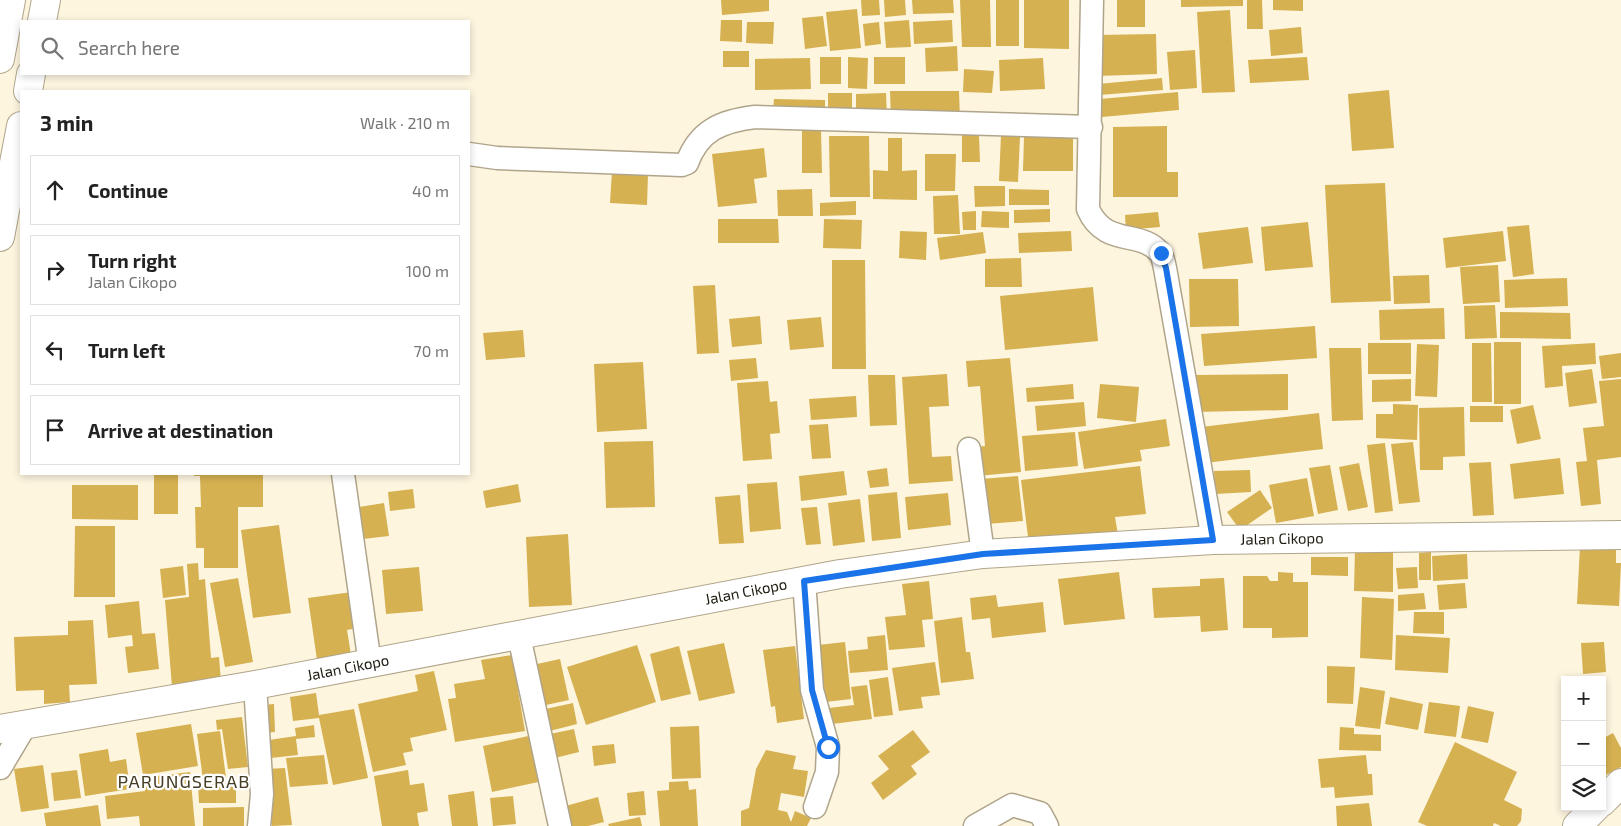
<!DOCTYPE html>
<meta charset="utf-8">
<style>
:root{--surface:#fff;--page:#f2f2f2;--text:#222;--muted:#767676;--line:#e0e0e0}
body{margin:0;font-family:"Exo 2",sans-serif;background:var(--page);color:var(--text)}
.controls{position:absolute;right:15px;bottom:15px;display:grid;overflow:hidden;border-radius:0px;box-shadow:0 2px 8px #0003}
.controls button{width:45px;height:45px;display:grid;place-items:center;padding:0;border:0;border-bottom:1px solid var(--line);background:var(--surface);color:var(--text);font:25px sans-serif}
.stop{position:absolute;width:15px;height:15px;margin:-11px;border:4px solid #1a73e8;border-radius:50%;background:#fff}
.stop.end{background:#1a73e8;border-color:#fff;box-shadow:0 1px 5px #0008}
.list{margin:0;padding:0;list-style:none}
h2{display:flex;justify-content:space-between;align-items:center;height:65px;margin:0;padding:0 20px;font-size:21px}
h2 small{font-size:16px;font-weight:400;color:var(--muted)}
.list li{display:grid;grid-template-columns:32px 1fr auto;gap:15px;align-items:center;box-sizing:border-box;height:70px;margin:0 10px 10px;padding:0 10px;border:1px solid var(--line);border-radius:0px}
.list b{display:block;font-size:19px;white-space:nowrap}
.list p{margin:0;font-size:16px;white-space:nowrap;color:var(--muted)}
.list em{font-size:16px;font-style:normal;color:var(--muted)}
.icon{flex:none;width:28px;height:28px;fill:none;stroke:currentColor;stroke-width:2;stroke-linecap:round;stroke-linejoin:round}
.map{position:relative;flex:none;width:1621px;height:826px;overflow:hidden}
.search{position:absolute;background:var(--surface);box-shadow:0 2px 8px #0003;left:20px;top:20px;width:450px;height:55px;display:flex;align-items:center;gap:12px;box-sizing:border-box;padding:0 18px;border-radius:0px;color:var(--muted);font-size:19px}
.panel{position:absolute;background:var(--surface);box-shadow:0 2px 8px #0003;left:20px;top:90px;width:450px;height:385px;border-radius:0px}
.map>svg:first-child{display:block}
.building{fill:#d5b151}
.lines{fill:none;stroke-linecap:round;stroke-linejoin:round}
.minor-casing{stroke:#b0a58b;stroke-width:25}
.tertiary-casing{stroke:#b0a58b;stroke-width:30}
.trunk-casing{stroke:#b0a58b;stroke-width:30}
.minor{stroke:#fff;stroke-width:22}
.tertiary{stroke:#fff;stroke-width:28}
.trunk{stroke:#fff;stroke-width:28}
.route{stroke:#1a73e8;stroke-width:6}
.labels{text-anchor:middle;stroke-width:4.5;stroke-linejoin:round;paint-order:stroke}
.street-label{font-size:15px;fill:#1f1b11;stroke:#fff}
.quarter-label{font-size:18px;letter-spacing:1px;fill:#463d25;stroke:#fff}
</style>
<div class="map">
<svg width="1621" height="826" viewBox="0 0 1621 826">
<rect width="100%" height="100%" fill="#fef5df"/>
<g class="building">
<path d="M721 0H769V11L722 15Z"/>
<path d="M861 0H879L880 15 862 16Z"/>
<path d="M884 0H905L906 15 885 17Z"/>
<path d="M912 0H953L954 13 913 14Z"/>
<path d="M960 0H990L991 47H962Z"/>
<rect x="996" y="0" width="23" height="46"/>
<path d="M1024 0H1069V49L1024 48Z"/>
<rect x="1117" y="0" width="28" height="27"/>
<path d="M1181 0H1243V6L1181 7Z"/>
<path d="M1247 0H1262L1263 29H1247Z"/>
<path d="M1273 0H1303V11L1273 10Z"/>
<path d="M857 9 861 48 830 51 826 12Z"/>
<path d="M1230 10 1235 92 1202 93 1197 12Z"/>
<path d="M823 16 827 46 805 49 802 18Z"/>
<path d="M721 20H742V42L720 41Z"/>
<path d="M909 20 911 47 886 48 884 22Z"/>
<path d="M952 20 953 42 914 44 913 22Z"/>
<path d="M747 22H774L773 44 746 43Z"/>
<path d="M879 22 881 44 865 46 863 24Z"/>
<path d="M1301 27 1303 53 1271 56 1269 30Z"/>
<path d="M1156 34 1157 74 1097 76 1096 35Z"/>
<path d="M957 46 958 71 926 72 925 48Z"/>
<path d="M1195 50 1197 88 1170 90 1167 52Z"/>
<rect x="723" y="51" width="26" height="16"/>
<rect x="820" y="57" width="21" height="27"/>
<path d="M848 57 868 58 867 89 848 88Z"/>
<rect x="874" y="57" width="31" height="27"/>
<path d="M1307 57 1309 80 1250 83 1248 60Z"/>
<path d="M810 58 811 89 755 90V59Z"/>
<path d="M1043 58 1045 89 1000 91 999 60Z"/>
<path d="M964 69 994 71 992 93 963 92Z"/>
<path d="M1162 78 1163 90 1099 95 1098 84Z"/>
<path d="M1389 90 1394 148 1352 151 1348 94Z"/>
<path d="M890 91H959L960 120H891Z"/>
<path d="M1178 92 1179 110 1102 117 1100 99Z"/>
<rect x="828" y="93" width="24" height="23"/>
<path d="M886 93 887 118 856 119V94Z"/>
<path d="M774 99 825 100V114L773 113Z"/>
<path d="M1167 126V172H1178V197H1113V127Z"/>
<path d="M802 130H821L822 173H802Z"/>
<path d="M962 135H979L980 162H962Z"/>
<path d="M1001 135 1020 136 1018 182 999 181Z"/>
<path d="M829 136H869L870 197H830Z"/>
<path d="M1024 137H1073V171H1023Z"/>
<path d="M888 138H902V171L917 170V200L873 199V170L888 171Z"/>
<path d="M764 148 767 177 754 179 757 203 718 207 712 154Z"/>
<path d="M925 154H956L955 191H925Z"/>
<path d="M612 171 648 173 647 205 610 203Z"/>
<path d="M1385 183 1391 301 1331 303 1325 185Z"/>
<path d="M974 186H1005V206L975 207Z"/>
<path d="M812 189 813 216H778L777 190Z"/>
<path d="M1009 189 1049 190V205H1009Z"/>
<path d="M958 195 960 234H934L933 196Z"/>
<path d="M856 201V215L820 216V203Z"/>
<path d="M1050 209V222L1014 223V210Z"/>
<path d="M976 211V230H963L962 212Z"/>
<path d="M982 211 1009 212V228L981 227Z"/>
<path d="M1158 212 1160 227 1126 230 1125 215Z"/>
<path d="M718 219H778L779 243H718Z"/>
<path d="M824 219 862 220 861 249 823 248Z"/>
<path d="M1308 222 1313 267 1265 271 1261 227Z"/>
<path d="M1529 225 1534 274 1513 277 1507 227Z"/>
<path d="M1248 227 1253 263 1203 269 1198 233Z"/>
<path d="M900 231 927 232 926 260 899 258Z"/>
<path d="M1071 231 1072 251 1019 253 1018 233Z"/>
<path d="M1503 231 1506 261 1446 268 1443 238Z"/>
<path d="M983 232 986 253 940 260 937 238Z"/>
<path d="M1021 258 1022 287H985V259Z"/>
<path d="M832 260H865L866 369H832Z"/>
<path d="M1498 265 1500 302 1463 304 1460 267Z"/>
<path d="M1429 275 1430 303 1394 304 1393 276Z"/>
<path d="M1567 278 1568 306 1505 308 1504 280Z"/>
<path d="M1189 279H1238L1239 326 1190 327Z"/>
<path d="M715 285 719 353 697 354 693 286Z"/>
<path d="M1093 287 1098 341 1005 350 1000 296Z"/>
<path d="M1495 305 1497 338 1465 339 1464 306Z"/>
<path d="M1444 308 1445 339 1380 340 1379 310Z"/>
<path d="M1500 312 1570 313 1571 339 1500 338Z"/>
<path d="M760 316 762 344 732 347 729 319Z"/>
<path d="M821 317 824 347 790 350 787 320Z"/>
<path d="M1315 326 1317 358 1204 366 1201 334Z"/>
<path d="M523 330 525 357 486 360 483 333Z"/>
<rect x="1494" y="342" width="27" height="62"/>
<rect x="1368" y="343" width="43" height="31"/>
<path d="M1472 343H1491L1492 402H1472Z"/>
<path d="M1595 343 1596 364 1562 366 1563 386 1545 388 1542 346Z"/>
<path d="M1417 344 1439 345 1437 397 1415 396Z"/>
<path d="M1329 348H1361L1363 420 1332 421Z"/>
<path d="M1621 353V377L1602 379 1599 356Z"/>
<path d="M756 358 758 378 731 381 729 360Z"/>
<path d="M1010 358 1021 472 977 476 975 447 985 446 980 386 968 387 966 361Z"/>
<path d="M643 362 647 429 597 432 594 364Z"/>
<path d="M1592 369 1597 403 1569 407 1565 373Z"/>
<path d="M947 374 949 406 929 407 932 457 951 456 953 481 909 484 902 377Z"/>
<path d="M1288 374V410L1194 412 1193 375Z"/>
<path d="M868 375H895L897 425 870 426Z"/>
<path d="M1411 379V401L1372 402V380Z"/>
<path d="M1621 379V457L1597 460 1601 504 1581 506 1576 462 1587 461 1583 428 1604 426 1599 381Z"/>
<path d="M768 381 770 402 777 401 780 433 770 434 772 459 743 461 737 383Z"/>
<path d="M1073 384 1074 399 1027 402 1026 388Z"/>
<path d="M1100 384 1139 387 1136 422 1097 418Z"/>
<path d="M856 396 857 417 811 420 809 399Z"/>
<path d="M1084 402 1086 426 1037 431 1035 406Z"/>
<path d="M1393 404 1418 405 1417 440 1376 438V414H1393Z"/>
<path d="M1533 405 1541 439 1517 444 1510 410Z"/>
<rect x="1470" y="406" width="33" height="16"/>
<path d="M1464 407 1465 456 1443 457V470H1420L1419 408Z"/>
<path d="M1319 413 1323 449 1205 463 1201 427Z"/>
<path d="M1166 419 1170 446 1140 450 1142 461 1084 469 1078 432Z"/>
<path d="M828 424 831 458 812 459 809 425Z"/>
<path d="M1075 432 1078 466 1025 471 1022 436Z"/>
<path d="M653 441 655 507 606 508 604 442Z"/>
<path d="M1413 442 1420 502 1399 504 1391 444Z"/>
<path d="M1385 443 1393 511 1375 513 1367 445Z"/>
<path d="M1560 458 1564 494 1514 499 1510 464Z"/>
<path d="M1491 462 1494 515 1473 516 1469 463Z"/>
<path d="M1359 463 1368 507 1348 511 1339 467Z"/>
<path d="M1330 465 1338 510 1318 514 1309 468Z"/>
<path d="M1140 466 1146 514 1115 517 1118 535 1029 545 1021 480Z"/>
<path d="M887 468 889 486 870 488 867 471Z"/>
<path d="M1250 470 1251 492 1215 494 1214 471Z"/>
<path d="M844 471 847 495 801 501 799 476Z"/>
<rect x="154" y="474" width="24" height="40"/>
<path d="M194 474H263V507H238V568H204V548H196L195 507H201L200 476H194Z"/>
<path d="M1018 476 1023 521 986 524 981 479Z"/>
<path d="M1307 478 1314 516 1276 523 1269 485Z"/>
<path d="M777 482 781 529 750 532 747 484Z"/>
<path d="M518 484 521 502 486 508 483 491Z"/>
<path d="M72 485H138V520L72 519Z"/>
<path d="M413 489 415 508 390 511 388 492Z"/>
<path d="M1260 490 1272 508 1240 530 1227 512Z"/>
<path d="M897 492 901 538 872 541 868 495Z"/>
<path d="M948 493 951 525 908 530 905 497Z"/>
<path d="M740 495 744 543 719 544 715 497Z"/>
<path d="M860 499 865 542 833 546 828 503Z"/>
<path d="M384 503 389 536 363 539 359 507Z"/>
<path d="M817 507 821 544 806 545 801 508Z"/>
<path d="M279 525 291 613 253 618 241 530Z"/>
<path d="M75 526H115V597H74Z"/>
<path d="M568 534 572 605 529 607 526 537Z"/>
<path d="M1580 546 1616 548V563H1621L1619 606 1577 604Z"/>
<path d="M1355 548 1393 549V592L1354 591Z"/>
<path d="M1431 552V580H1419V553Z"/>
<path d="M1467 554 1468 579 1433 581 1432 556Z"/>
<path d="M1311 557H1348V576L1311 575Z"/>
<path d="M198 563 199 580 205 579 211 658 219 657 221 682 172 687 165 600 189 597 187 564Z"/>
<path d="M183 566 186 595 163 598 160 569Z"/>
<path d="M419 567 423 611 386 614 382 570Z"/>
<path d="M1417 567 1418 588 1398 589 1396 568Z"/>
<path d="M1119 572 1125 619 1064 625 1058 579Z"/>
<path d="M1278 572 1293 573V582H1308V637L1272 638V628H1243V576H1267L1270 581H1278Z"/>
<path d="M238 578 253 662 225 667 210 583Z"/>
<path d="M1224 578 1228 630 1201 632 1200 616 1154 618 1152 588 1200 586V579Z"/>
<path d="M929 581 933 619 922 620 925 647 889 650 885 617 906 615 902 584Z"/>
<path d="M1465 583 1467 608 1439 610 1437 585Z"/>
<path d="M352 592 357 628 347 630 351 655 317 660 308 598Z"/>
<path d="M1424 593 1426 609 1398 611V595Z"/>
<path d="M996 595 998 607 1043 602 1046 632 992 638 990 618 972 620 970 598Z"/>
<path d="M1362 597 1394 599 1392 660 1360 658Z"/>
<path d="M139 601 142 634 155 633 159 669 128 673 125 647 133 646 132 635 108 638 105 605Z"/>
<path d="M1414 612H1444V634L1413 633Z"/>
<path d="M962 617 966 652H970L974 679 941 683 934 621Z"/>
<path d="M93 620 97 684 69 685 70 702 44 704V690L16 691 14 637 68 635V621Z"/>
<path d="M885 635 888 670 850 673 848 651 868 649 867 637Z"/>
<path d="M1396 635 1450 638 1448 673 1395 670Z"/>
<path d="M845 642 851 699 817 703 818 645Z"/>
<path d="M1604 642 1606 672 1583 674 1581 643Z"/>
<path d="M724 643 735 693 699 701 687 651Z"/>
<path d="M637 645 656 702 586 725 567 667Z"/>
<path d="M679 646 691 694 661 701 650 654Z"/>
<path d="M795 646 804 719 777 723 775 706 771 707 763 650Z"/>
<path d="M512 655 525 731 455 742 448 699 456 698 454 684 485 679 481 660Z"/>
<path d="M560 659 569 700 546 705 537 664Z"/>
<path d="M935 662 940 695 921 697 923 708 899 711 892 668Z"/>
<path d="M1327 666 1355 667 1353 704 1327 703Z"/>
<path d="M434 671 447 730 410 738 413 751 403 753 406 765 373 772 358 704 418 691 415 675Z"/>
<path d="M888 677 893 715 874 717 869 680Z"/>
<path d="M867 685 872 719 832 724 829 708 854 705 851 687Z"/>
<path d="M1360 687 1385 691 1380 729 1355 726Z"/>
<path d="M316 693 319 715 354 709 368 778 333 785 319 718 293 721 290 697Z"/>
<path d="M1390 697 1423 704 1418 730 1385 724Z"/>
<path d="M1429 702 1460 706 1456 737 1424 733Z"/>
<path d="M573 703 577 724 546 732 541 710Z"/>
<path d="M274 704 275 732 264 733 263 705Z"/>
<path d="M1468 706 1494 712 1488 743 1461 738Z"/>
<path d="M242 717 248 767 228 769 222 729 217 730 216 720Z"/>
<path d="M191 724 198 766 143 775 136 733Z"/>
<path d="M314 725 315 737 296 739 298 755 271 758 269 740 296 736 295 728Z"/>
<path d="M699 726 701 778 672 779 670 727Z"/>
<path d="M1340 727 1354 728V734L1381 735V751L1339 750Z"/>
<path d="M574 729 579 752 551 759 545 735Z"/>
<path d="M913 730 930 752 911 766 917 774 883 800 871 783 889 769 878 756Z"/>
<path d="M220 731 226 778 203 780 197 734Z"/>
<path d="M1613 733 1621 748V767L1602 777V739Z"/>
<path d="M533 735 543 781 492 792 483 746Z"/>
<path d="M1455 742 1517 772 1504 800 1522 809 1521 821 1517 826H1501L1494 823 1493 826H1427L1418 822Z"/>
<path d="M614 744 616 763 594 766 592 746Z"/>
<path d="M108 749 110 762 126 759 130 789 85 796 79 754Z"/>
<path d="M766 750 796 756 793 769 808 771 804 797 781 793 778 810 787 812 791 822 795 811 811 818 807 826H741V811L749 808 756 769Z"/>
<path d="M324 755 328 784 290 787 286 758Z"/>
<path d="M1366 755 1368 774H1372L1373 795 1335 798 1334 787 1321 788 1318 759Z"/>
<path d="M43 765 49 808 21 812 14 769Z"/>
<path d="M285 768 292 825 272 826 265 769Z"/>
<path d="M77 770 81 798 54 801 51 773Z"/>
<path d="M408 770 410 785 424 783 428 811 417 813 419 826H382L374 776Z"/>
<path d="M190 772 195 826H140L139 816 107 819 105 796 145 791 144 784 158 782 157 776Z"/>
<path d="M688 781 689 790 696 789 698 826H660L657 791 669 790V782Z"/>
<path d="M236 782V803H199L198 783Z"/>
<path d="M474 791 478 826H452L448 795Z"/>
<path d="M644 791 646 815 629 816 627 793Z"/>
<path d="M513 796 516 824 493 826 490 798Z"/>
<path d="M598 797 604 822 588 826H567L562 807Z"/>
<path d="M1369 803 1372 826H1337L1336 806Z"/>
<path d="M98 805 101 826H46L44 813Z"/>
<path d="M244 807V826H203V808Z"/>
<path d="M640 817 642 826H609L608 824Z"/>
</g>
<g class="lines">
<g class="minor-casing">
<g id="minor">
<path d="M1092 0 1088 209C1105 248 1141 229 1160 253 1163 257 1164 264 1165 268L1213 540"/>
<path d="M469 154 497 158 682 165 687 163C699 130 722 121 755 117L1091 127"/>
<path d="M969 449 983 554"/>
<path d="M343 474 370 664"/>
<path d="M804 581 812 690 828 747 827 772 815 807"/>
<path d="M519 636 560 826"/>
<path d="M255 685 262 794 259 826"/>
<path d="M0 768 25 726"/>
<path d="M975 826 1012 805 1040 813 1047 826"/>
</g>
</g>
<g class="tertiary-casing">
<g id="tertiary">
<path d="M42 21 46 0"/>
<path d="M0 59 11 0"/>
<path d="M28 91 31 74"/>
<path d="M0 237 21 126"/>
<path d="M0 729 255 685 840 574 983 554 1213 540 1621 535"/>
</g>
</g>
<g class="trunk-casing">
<g id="trunk">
<path d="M1602 802 1621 783"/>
<path d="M1577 826 1596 807"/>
</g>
</g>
<use href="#minor" class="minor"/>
<use href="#tertiary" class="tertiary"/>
<use href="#trunk" class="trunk"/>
</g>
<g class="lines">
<path class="route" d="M828 747 812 690 804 581 983 554 1213 540 1166 268 1161 253"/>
</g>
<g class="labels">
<g class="street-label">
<text transform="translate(1282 539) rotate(-1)" y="5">Jalan Cikopo</text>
<text transform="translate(746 592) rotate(-11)" y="5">Jalan Cikopo</text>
<text transform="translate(348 668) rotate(-11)" y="5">Jalan Cikopo</text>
</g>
<g class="quarter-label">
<text x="184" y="788">PARUNGSERAB</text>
</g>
</g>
</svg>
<div class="controls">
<button>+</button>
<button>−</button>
<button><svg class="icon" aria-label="layers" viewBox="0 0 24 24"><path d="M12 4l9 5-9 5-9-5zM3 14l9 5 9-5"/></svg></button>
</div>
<div class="stop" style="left:828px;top:747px"></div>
<div class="stop end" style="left:1161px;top:253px"></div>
<div class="search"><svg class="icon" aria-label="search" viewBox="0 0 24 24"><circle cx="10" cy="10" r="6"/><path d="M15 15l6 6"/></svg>Search here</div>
<section class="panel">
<h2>3 min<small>Walk · 210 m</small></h2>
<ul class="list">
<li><svg class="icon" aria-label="ahead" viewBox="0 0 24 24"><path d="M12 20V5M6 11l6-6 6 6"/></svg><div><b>Continue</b></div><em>40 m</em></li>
<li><svg class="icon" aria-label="right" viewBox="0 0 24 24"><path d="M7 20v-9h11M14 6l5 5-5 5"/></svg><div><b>Turn right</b><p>Jalan Cikopo</p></div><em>100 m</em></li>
<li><svg class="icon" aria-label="left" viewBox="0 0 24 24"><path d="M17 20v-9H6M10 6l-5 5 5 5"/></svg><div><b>Turn left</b></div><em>70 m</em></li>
<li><svg class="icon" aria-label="arrive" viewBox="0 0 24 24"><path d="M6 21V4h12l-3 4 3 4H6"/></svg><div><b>Arrive at destination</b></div></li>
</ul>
</section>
</div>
